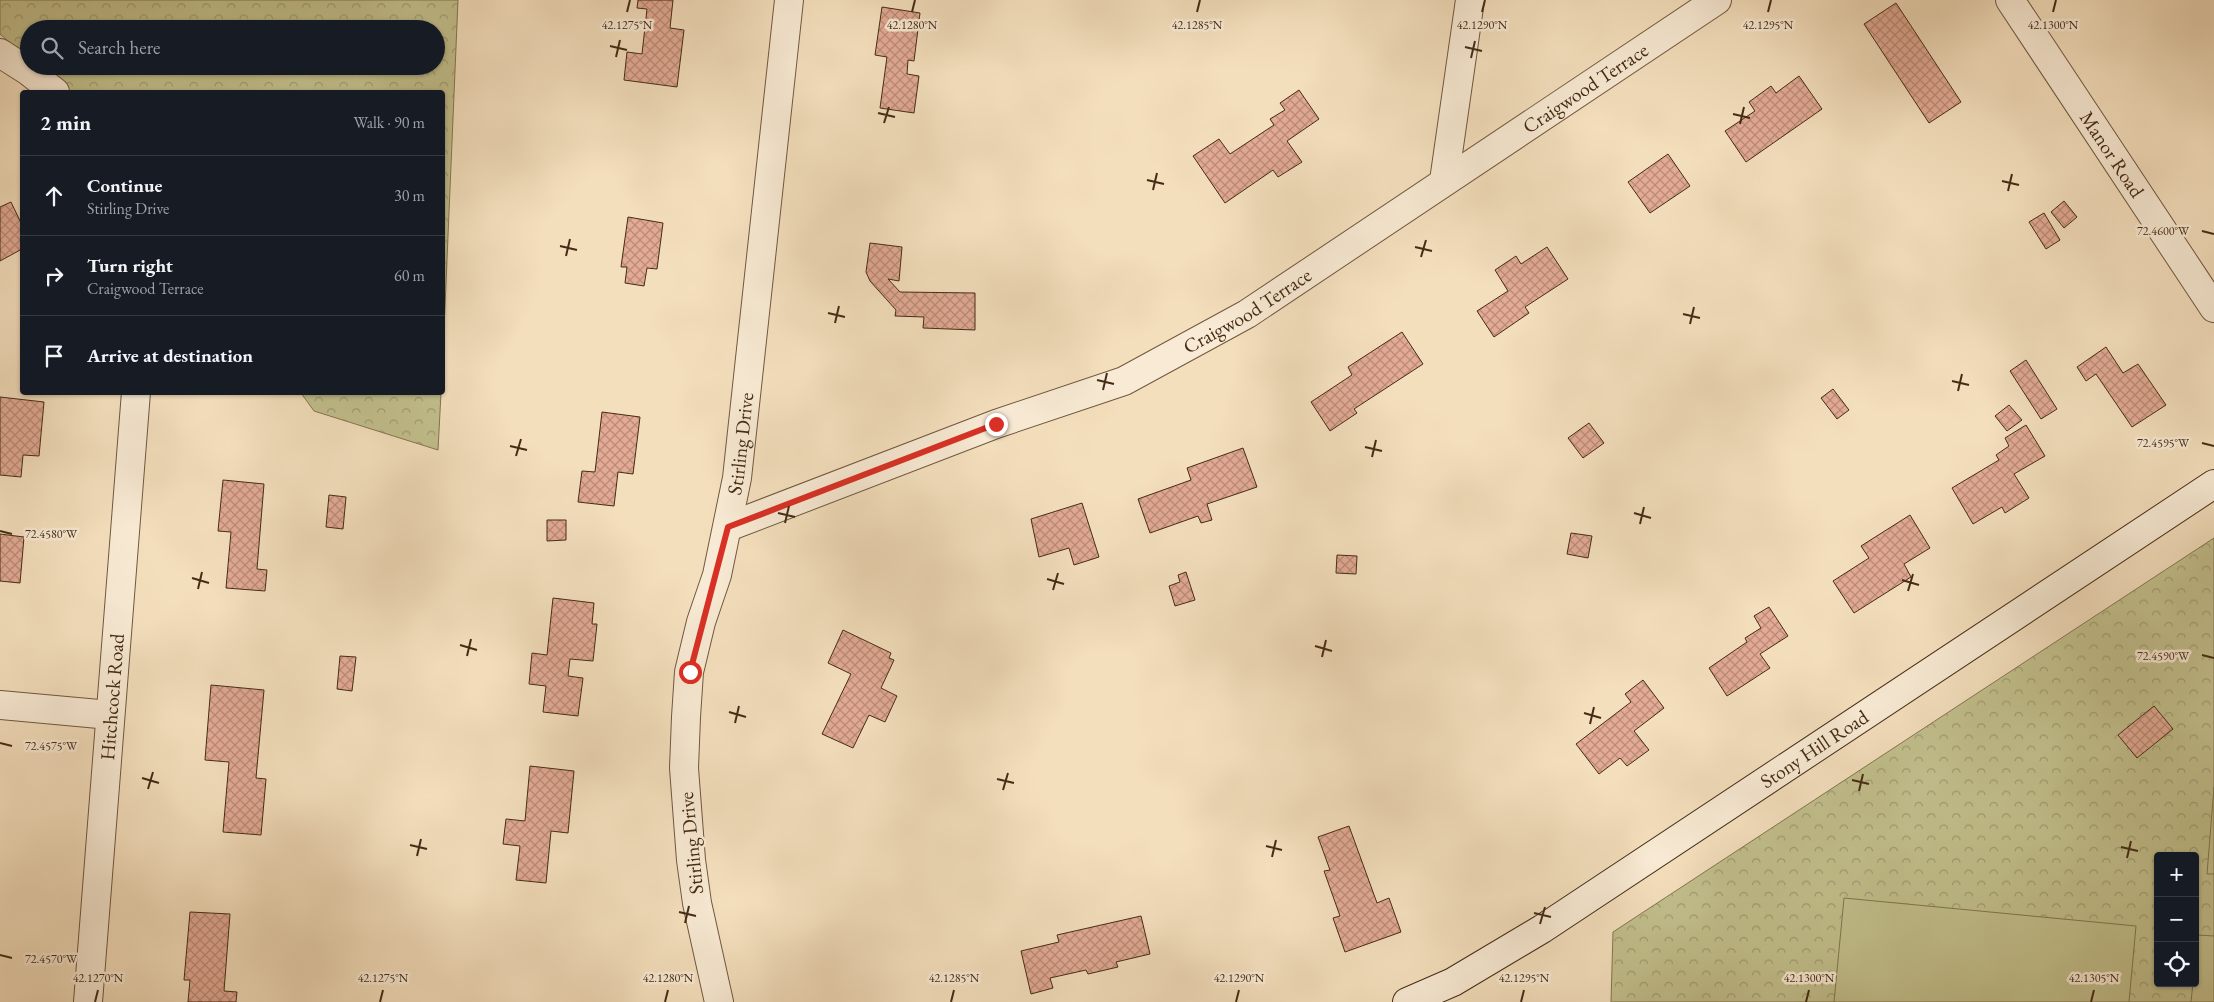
<!DOCTYPE html>
<meta charset="utf-8">
<style>
:root{--surface:#171b24;--page:#20242c;--text:#f1f3f6;--muted:#9ea1a6;--line:#363941}
body{margin:0;font-family:"EB Garamond",serif;background:var(--page);color:var(--text)}
.controls{position:absolute;right:15px;bottom:15px;display:grid;overflow:hidden;border-radius:5px;box-shadow:0 1px 4px #0004}
.controls button{width:45px;height:45px;display:grid;place-items:center;padding:0;border:0;border-bottom:1px solid var(--line);background:var(--surface);color:var(--text);font:25px sans-serif}
.stop{position:absolute;width:15px;height:15px;margin:-11px;border:4px solid #d93025;border-radius:50%;background:#fff}
.stop.end{background:#d93025;border-color:#fff;box-shadow:0 1px 5px #0008}
.list{margin:0;padding:0;list-style:none}
h2{display:flex;justify-content:space-between;align-items:center;height:65px;margin:0;padding:0 20px;font-size:21px}
h2 small{font-size:16px;font-weight:400;color:var(--muted)}
.list li{display:grid;grid-template-columns:32px 1fr auto;gap:15px;align-items:center;box-sizing:border-box;height:80px;padding:0 20px;border-top:1px solid var(--line)}
.list b{display:block;font-size:19px;white-space:nowrap}
.list p{margin:0;font-size:16px;white-space:nowrap;color:var(--muted)}
.list em{font-size:16px;font-style:normal;color:var(--muted)}
.icon{flex:none;width:28px;height:28px;fill:none;stroke:currentColor;stroke-width:2;stroke-linecap:round;stroke-linejoin:round}
.map{position:relative;flex:none;width:2214px;height:1002px;overflow:hidden}
.search{position:absolute;background:var(--surface);box-shadow:0 1px 4px #0004;left:20px;top:20px;width:425px;height:55px;display:flex;align-items:center;gap:12px;box-sizing:border-box;padding:0 18px;border-radius:28px;color:var(--muted);font-size:19px}
.panel{position:absolute;background:var(--surface);box-shadow:0 1px 4px #0004;left:20px;top:90px;width:425px;height:305px;border-radius:5px}
.map>svg:first-child{display:block}
.park{fill:url(#park-crowns);stroke:#847651;fill-rule:evenodd}
.pitch{fill:#c2c08d;stroke:#847651}
.building{fill:url(#building-cross-hatch);stroke:#452b15}
.lines{fill:none;stroke-linecap:round;stroke-linejoin:round}
.street-casing{stroke:#71583f;stroke-width:30}
.secondary-casing{stroke:#452b15;stroke-width:30}
.street{stroke:#f8ead4;stroke-width:28}
.secondary{stroke:#f8ead4;stroke-width:28}
.route{stroke:#d93025;stroke-width:6}
.ticks{fill:none;stroke:#452b15;stroke-width:2}
.labels{text-anchor:middle;stroke-width:5;stroke-linejoin:round;paint-order:stroke}
.street-label{font-size:20px;fill:#452b15;stroke:#f8ead4}
.ticks-label{font-size:12px;text-anchor:middle;fill:#452b15;stroke:#f8ead4;stroke-width:5;stroke-linejoin:round;paint-order:stroke}
</style>
<div class="map">
<svg width="2214" height="1002" viewBox="0 0 2214 1002">
<defs>
<pattern id="park-crowns" width="20" height="18" patternUnits="userSpaceOnUse" patternTransform="scale(1.25)"><rect width="20" height="18" fill="#c2c08d"/><path d="M2 6a3 3 0 1 1 6 0M12 15a3 3 0 1 1 6 0" fill="none" stroke="#9f9c72"/></pattern>
<pattern id="building-cross-hatch" width="8" height="8" patternUnits="userSpaceOnUse" patternTransform="scale(1.25)"><rect width="8" height="8" fill="#e3aa95"/><path d="M0 0l8 8M0 8l8-8" fill="none" stroke="#ba8b78"/></pattern>
</defs>
<rect width="100%" height="100%" fill="#f4dfbd"/>
<filter id="stains"><feTurbulence type="fractalNoise" baseFrequency=".004" numOctaves="4"/><feColorMatrix values="0 0 0 0 .2 0 0 0 0 .09 0 0 0 0 .02 0 0 0 .5 -.17"/></filter>
<radialGradient id="worn" r=".72"><stop offset=".6" stop-color="#630" stop-opacity="0"/><stop offset="1" stop-color="#630" stop-opacity=".3"/></radialGradient>
<g class="park">
<path d="M0 0H458L443 354 442 92H67L37 66H436V29H29V59L0 34Z"/>
<path d="M301 393H441L438 450 314 411Z"/>
<path d="M2214 538V1002H1611L1613 932ZM2158 856H2195V983H2158Z"/>
</g>
<g class="pitch">
<path d="M2214 787V874H2207Z"/>
<path d="M1844 898 2136 926 2129 1002H1834Z"/>
<path d="M2197 935 2214 936V1002H2191L2193 983H2195Z"/>
</g>
<g class="building">
<path d="M638 0H673L670 28 684 30 677 87 624 80 627 52 642 54 647 9 637 8Z"/>
<path d="M1896 3 1961 102 1929 123 1864 24Z"/>
<path d="M882 7 920 13 914 61 908 60 907 74 919 76 914 113 880 108 887 57 875 55Z"/>
<path d="M1799 76 1822 109 1746 162 1725 131 1755 111 1749 102 1771 86 1776 93Z"/>
<path d="M1299 90 1319 119 1287 141 1302 162 1278 177 1273 170 1225 203 1193 156 1219 139 1230 154 1274 125 1270 119 1285 110 1280 103Z"/>
<path d="M1668 154 1690 186 1650 213 1628 182Z"/>
<path d="M2064 201 2077 217 2064 228 2051 212Z"/>
<path d="M11 202 22 225V249L0 261V207Z"/>
<path d="M2044 213 2060 240 2046 249 2029 222Z"/>
<path d="M628 217 663 223 657 269 647 268 644 286 625 283 627 267H621Z"/>
<path d="M870 243 902 247 899 281 888 279 900 292 975 293V330L923 328 924 317 895 316 896 310 870 281 866 272Z"/>
<path d="M1547 247 1568 279 1525 307 1529 313 1494 337 1477 311 1508 291 1495 270 1516 256 1521 264Z"/>
<path d="M1402 332 1423 364 1354 409 1357 413 1330 431 1311 402 1352 375 1348 367Z"/>
<path d="M2106 347 2123 373 2138 364 2166 405 2132 427 2096 374 2086 381 2077 367Z"/>
<path d="M2026 360 2057 409 2041 419 2010 371Z"/>
<path d="M1833 389 1849 410 1837 419 1821 398Z"/>
<path d="M0 397 44 402 39 456 23 455 21 477 0 475Z"/>
<path d="M2009 405 2022 420 2007 431 1995 416Z"/>
<path d="M602 412 640 417 633 474 618 472 614 506 578 502 582 471 595 472Z"/>
<path d="M1589 423 1604 443 1583 458 1568 438Z"/>
<path d="M2026 425 2045 456 2014 474 2029 498 2005 513 2002 507 1973 524 1952 488 1999 460 1996 455 2009 446 2005 438Z"/>
<path d="M1243 448 1257 487 1207 504 1212 520 1201 523 1198 516 1150 533 1138 499 1191 480 1187 468Z"/>
<path d="M223 480 264 484 257 569 267 570 265 591 226 588 231 532 218 531Z"/>
<path d="M329 495 346 497 343 529 326 527Z"/>
<path d="M1082 503 1099 557 1074 565 1069 548 1039 557 1031 519Z"/>
<path d="M1910 515 1930 548 1904 564 1911 577 1854 613 1833 581 1869 558 1861 546Z"/>
<path d="M547 520H566V540L547 541Z"/>
<path d="M1571 533 1592 536 1588 558 1567 554Z"/>
<path d="M0 534 24 537 20 583 0 581Z"/>
<path d="M1337 555 1357 556 1356 574 1336 573Z"/>
<path d="M1186 572 1195 600 1175 606 1169 586 1180 582 1178 575Z"/>
<path d="M553 598 594 603 592 624H597L593 661 570 659 568 676 583 678 578 716 543 712 546 686 529 684 532 653 547 655Z"/>
<path d="M1769 607 1788 636 1760 654 1770 668 1727 696 1709 668 1747 642 1745 638 1761 628 1754 616Z"/>
<path d="M843 630 891 653 889 658 894 660 881 688 897 696 885 722 869 715 853 748 822 734 851 674 828 663Z"/>
<path d="M340 656 356 657 352 691 337 689Z"/>
<path d="M1643 680 1664 708 1634 731 1649 750 1627 766 1620 758 1599 774 1576 744 1631 702 1625 694Z"/>
<path d="M211 685 264 690 256 778 266 779 261 835 223 832 229 762 205 760Z"/>
<path d="M2154 706 2173 729 2137 758 2118 735Z"/>
<path d="M530 766 574 771 568 833 551 831 546 883 516 880 520 846 503 844 506 819 525 821Z"/>
<path d="M1349 826 1377 903 1389 898 1401 932 1345 952 1333 918 1340 916 1324 871 1330 870 1318 837Z"/>
<path d="M190 912 230 914 224 991 237 992 236 1002H188L190 980H184Z"/>
<path d="M1141 916 1150 954 1116 962 1118 967 1088 974 1086 970 1050 978 1053 988 1031 994 1021 951 1059 942 1057 935Z"/>
</g>
<g class="lines">
<g class="street-casing">
<g id="street">
<path id="s1" d="M2010 0 2214 308"/>
<path d="M0 53 28 71 55 92"/>
<path d="M1444 181 1470 0"/>
<path id="s2" d="M728 527 996 424 1124 381 1247 314 1717 0"/>
<path d="M0 705 110 715"/>
<path id="s3" d="M88 1002 136 392"/>
<path id="s4" d="M719 1002 697 903 691 860 684 768 686 717 689 672 701 622 717 575 737 478 789 0"/>
</g>
</g>
<g class="secondary-casing">
<g id="secondary">
<path id="s5" d="M1407 1002 1453 982 1542 929 2214 484"/>
</g>
</g>
<use href="#street" class="street"/>
<use href="#secondary" class="secondary"/>
</g>
<g class="lines">
<path class="route" d="M690 672 728 527 996 424"/>
</g>
<path class="ticks" d="M627 12 630 0M912 12 915 0M1197 12 1200 0M1482 12 1485 0M1768 12 1771 0M2053 12 2056 0M610 46 627 50M1465 47 1482 51M616 57 620 40M1471 58 1475 41M878 113 895 117M1733 114 1750 118M884 123 889 107M1740 124 1744 107M1147 180 1164 184M2002 181 2019 185M1153 190 1157 173M2008 191 2012 174M2202 231 2214 234M560 246 577 250M1415 247 1432 251M566 256 570 239M1421 257 1426 240M828 313 845 317M1683 314 1700 318M835 323 839 306M1690 324 1694 307M1097 380 1114 384M1952 381 1969 385M1103 390 1107 373M1958 391 1962 374M2202 443 2214 446M510 446 527 450M1365 447 1382 451M516 456 521 439M1372 457 1376 440M778 513 795 517M1634 513 1651 518M785 523 789 506M1640 524 1644 507M0 531 12 534M192 578 209 583M1047 579 1064 584M1902 580 1919 585M198 589 202 572M1053 590 1058 573M1908 591 1913 574M460 645 477 650M1315 646 1332 651M2202 655 2214 658M467 656 471 639M1322 657 1326 640M729 712 746 717M1584 713 1601 718M735 723 739 706M1590 724 1594 707M0 743 12 746M142 778 159 783M997 779 1014 783M1852 780 1869 784M148 789 153 772M1003 790 1008 773M1859 791 1863 774M410 845 427 849M1266 846 1282 850M2121 847 2138 851M417 856 421 839M1272 857 1276 840M2127 858 2131 841M679 912 696 916M1534 913 1551 917M685 923 689 906M1540 924 1545 907M0 955 12 958M95 1002 98 990M380 1002 383 990M665 1002 668 990M951 1002 954 990M1236 1002 1239 990M1521 1002 1524 990M1806 1002 1809 990M2091 1002 2094 990"/>
<g class="labels">
<g class="street-label">
<text dy="7" stroke="none"><textPath href="#s2" startOffset="969">Craigwood Terrace</textPath></text>
<text dy="7" stroke="none"><textPath href="#s1" startOffset="185">Manor Road</textPath></text>
<text dy="7" stroke="none"><textPath href="#s2" startOffset="564">Craigwood Terrace</textPath></text>
<text dy="7" stroke="none"><textPath href="#s4" startOffset="568">Stirling Drive</textPath></text>
<text dy="7" stroke="none"><textPath href="#s3" startOffset="306">Hitchcock Road</textPath></text>
<text dy="7" stroke="none"><textPath href="#s5" startOffset="480">Stony Hill Road</textPath></text>
<text transform="translate(691 843) rotate(-96)" y="7">Stirling Drive</text>
</g>
</g>
<g class="ticks-label">
<text x="1197" y="29">42.1285°N</text>
<text x="1768" y="29">42.1295°N</text>
<text x="627" y="29">42.1275°N</text>
<text x="912" y="29">42.1280°N</text>
<text x="1482" y="29">42.1290°N</text>
<text x="2053" y="29">42.1300°N</text>
<text x="2163" y="235">72.4600°W</text>
<text x="2163" y="447">72.4595°W</text>
<text x="51" y="538">72.4580°W</text>
<text x="2163" y="660">72.4590°W</text>
<text x="51" y="750">72.4575°W</text>
<text x="51" y="963">72.4570°W</text>
<text x="98" y="982">42.1270°N</text>
<text x="383" y="982">42.1275°N</text>
<text x="668" y="982">42.1280°N</text>
<text x="954" y="982">42.1285°N</text>
<text x="1239" y="982">42.1290°N</text>
<text x="1524" y="982">42.1295°N</text>
<text x="1809" y="982">42.1300°N</text>
<text x="2094" y="982">42.1305°N</text>
</g>
<rect width="100%" height="100%" filter="url(#stains)"/>
<rect width="100%" height="100%" fill="url(#worn)"/>
</svg>
<div class="controls">
<button>+</button>
<button>−</button>
<button><svg class="icon" aria-label="locate" viewBox="0 0 24 24"><circle cx="12" cy="12" r="6"/><path d="M12 2v4M12 18v4M2 12h4M18 12h4"/></svg></button>
</div>
<div class="stop" style="left:690px;top:672px"></div>
<div class="stop end" style="left:996px;top:424px"></div>
<div class="search"><svg class="icon" aria-label="search" viewBox="0 0 24 24"><circle cx="10" cy="10" r="6"/><path d="M15 15l6 6"/></svg>Search here</div>
<section class="panel">
<h2>2 min<small>Walk · 90 m</small></h2>
<ul class="list">
<li><svg class="icon" aria-label="ahead" viewBox="0 0 24 24"><path d="M12 20V5M6 11l6-6 6 6"/></svg><div><b>Continue</b><p>Stirling Drive</p></div><em>30 m</em></li>
<li><svg class="icon" aria-label="right" viewBox="0 0 24 24"><path d="M7 20v-9h11M14 6l5 5-5 5"/></svg><div><b>Turn right</b><p>Craigwood Terrace</p></div><em>60 m</em></li>
<li><svg class="icon" aria-label="arrive" viewBox="0 0 24 24"><path d="M6 21V4h12l-3 4 3 4H6"/></svg><div><b>Arrive at destination</b></div></li>
</ul>
</section>
</div>
